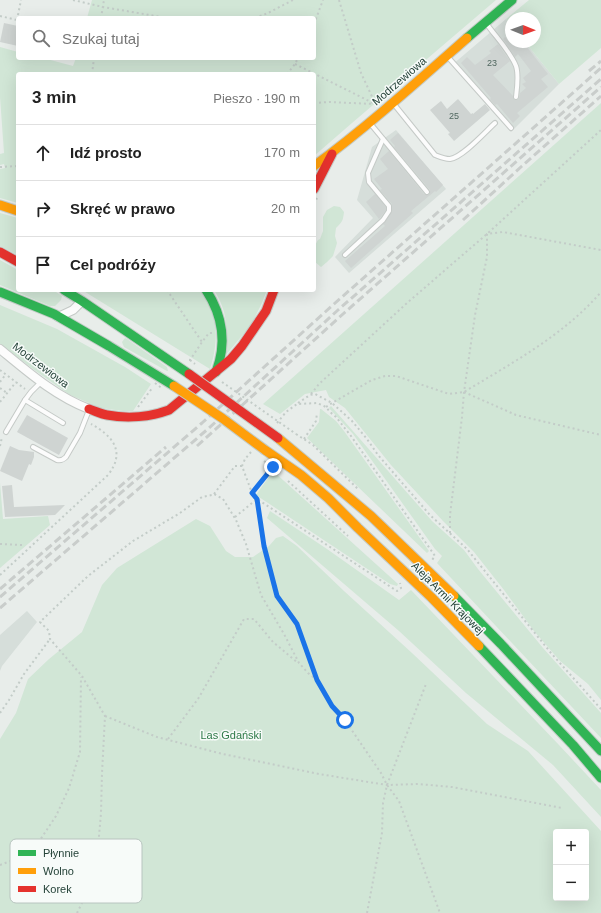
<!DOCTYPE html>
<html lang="pl">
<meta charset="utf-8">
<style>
:root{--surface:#fff;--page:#f2f2f2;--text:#222;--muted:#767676;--line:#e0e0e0}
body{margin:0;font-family:Helvetica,sans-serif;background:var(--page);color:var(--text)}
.controls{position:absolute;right:12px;bottom:12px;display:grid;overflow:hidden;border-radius:4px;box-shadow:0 4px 16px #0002}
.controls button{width:36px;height:36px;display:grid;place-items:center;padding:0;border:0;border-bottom:1px solid var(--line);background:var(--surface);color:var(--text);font:20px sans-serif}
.compass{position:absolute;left:505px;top:12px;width:36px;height:36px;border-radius:50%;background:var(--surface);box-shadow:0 4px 16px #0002;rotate:91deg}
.stop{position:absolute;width:12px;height:12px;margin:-9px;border:3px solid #1a73e8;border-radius:50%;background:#fff}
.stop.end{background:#1a73e8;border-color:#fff;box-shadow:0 1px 4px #0008}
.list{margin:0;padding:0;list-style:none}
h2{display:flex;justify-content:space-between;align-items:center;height:52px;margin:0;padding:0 16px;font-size:17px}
h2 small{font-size:13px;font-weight:400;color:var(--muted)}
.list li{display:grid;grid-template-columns:26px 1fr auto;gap:12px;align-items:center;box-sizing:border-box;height:56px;padding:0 16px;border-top:1px solid var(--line)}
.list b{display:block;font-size:15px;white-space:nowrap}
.list em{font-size:13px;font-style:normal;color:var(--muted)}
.icon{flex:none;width:22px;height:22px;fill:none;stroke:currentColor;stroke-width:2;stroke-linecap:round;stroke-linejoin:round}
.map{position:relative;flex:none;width:601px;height:913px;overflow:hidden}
.search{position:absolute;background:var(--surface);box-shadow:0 4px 16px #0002;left:16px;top:16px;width:300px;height:44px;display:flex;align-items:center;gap:10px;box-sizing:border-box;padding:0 14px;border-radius:4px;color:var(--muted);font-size:15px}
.panel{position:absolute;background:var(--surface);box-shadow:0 4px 16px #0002;left:16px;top:72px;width:300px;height:220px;border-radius:4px}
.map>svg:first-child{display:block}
.built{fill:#d6deda}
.green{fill:#d1e6d6;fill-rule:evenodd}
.building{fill:#cfd4d2}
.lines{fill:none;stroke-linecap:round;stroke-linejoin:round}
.lane-casing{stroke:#c5cac7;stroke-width:6}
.street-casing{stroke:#c5cac7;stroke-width:10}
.fast-casing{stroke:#c3cbc7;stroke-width:11}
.slow-casing{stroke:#c3cbc7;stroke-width:11}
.jam-casing{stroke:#c3cbc7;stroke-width:11}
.path{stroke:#c3ccc8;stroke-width:2;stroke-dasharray:2 3;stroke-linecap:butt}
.lane{stroke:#fcfcfc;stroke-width:4}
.street{stroke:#fcfcfc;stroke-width:8}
.fast{stroke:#30b455;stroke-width:9}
.slow{stroke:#ff9f0a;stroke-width:9}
.jam{stroke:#e5322d;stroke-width:9}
.rail{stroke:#c9cdcb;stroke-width:3;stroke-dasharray:8 4;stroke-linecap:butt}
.slow-bridge-casing{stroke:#c3ccc8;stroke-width:11;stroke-linecap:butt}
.jam-bridge-casing{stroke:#c3ccc8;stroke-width:11;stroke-linecap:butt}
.path-bridge{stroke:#c3ccc8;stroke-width:2;stroke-dasharray:2 3;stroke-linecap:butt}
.slow-bridge{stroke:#ff9f0a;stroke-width:9}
.jam-bridge{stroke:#e5322d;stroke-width:9}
.route{stroke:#1a73e8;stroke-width:5}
.labels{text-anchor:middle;stroke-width:3;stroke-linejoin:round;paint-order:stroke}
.number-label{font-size:9px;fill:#50675f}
.street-label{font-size:11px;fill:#244238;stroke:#f7fbf9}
.park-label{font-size:11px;fill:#2d7947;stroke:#f7fbf9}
.key{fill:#f7fbf9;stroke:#b8c4bf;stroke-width:1}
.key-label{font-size:11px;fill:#244238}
</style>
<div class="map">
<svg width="601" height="913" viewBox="0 0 601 913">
<rect width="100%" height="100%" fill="#e8edea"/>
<g class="built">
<path d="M506 19 511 25V42H525L559 84 511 132 452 65Z"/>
<path d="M396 130 446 189 349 273 335 257 373 218 357 200 372 147Z"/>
<path d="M27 611 37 622 2 666 0 671V635Z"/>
</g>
<g class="green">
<path d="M92 0H496L352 123 314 156V74H18V203L0 198V169L5 168 4 164 0 165V154L4 153 0 97V47L18 52V58H43L73 66 76 58H314V18H87Z"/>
<path d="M529 0H601V48L559 84 525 42H535V18H511V25L506 19Z"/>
<path d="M601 103V700L588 684 560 661 534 631 504 590 474 552 443 521 391 465 345 408 329 397 326 390 305 394 280 414 263 404Z"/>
<path d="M334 206 340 207 344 212C343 221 342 222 336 228L335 236 337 243 333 256 327 262 321 267 314 261V247L318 240 320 239 323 231V217L327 210Z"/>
<path d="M0 213 18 218V255L0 246Z"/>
<path d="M0 260 18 270V290H53L62 296 61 300 55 306H50L0 285Z"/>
<path d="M82 290H201C204 293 205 297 207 301 209 304 212 308 213 312 218 331 216 351 210 369Z"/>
<path d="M214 290H267L262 303 251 325 225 356C227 329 229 314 214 290Z"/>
<path d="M0 305 57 329 125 367 151 384 133 411H123L101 408 70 395 33 369 0 344Z"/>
<path d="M125 338 127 339 167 367 168 371H167L124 347 122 342Z"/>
<path d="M331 406 432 521 464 550 478 569 543 648 601 713V738L437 563 442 556 435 549 353 434 329 408Z"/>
<path d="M320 409H321L336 421 344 431 429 551 427 553 307 438 319 422Z"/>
<path d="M273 471 398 584 397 586 390 584 256 495Z"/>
<path d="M0 483 3 519 48 516 50 525 0 568Z"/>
<path d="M270 511 327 549 399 600 411 590 559 745 601 790V817L553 765 466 693 399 631 267 518Z"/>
<path d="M196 519 210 526 226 551 235 557H253L269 546 276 538 283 536 297 546 344 591 412 653 487 724 528 751 601 831V913H0V739L16 713 28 679 49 659 82 632 102 585 117 568ZM556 832H586V898H556Z"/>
</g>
<g class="building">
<path d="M4 23 18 26V46L0 42Z"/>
<path d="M505 37 512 45 516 42H523L548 74 541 79 548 87 517 113 520 116 513 123 497 104 495 105 490 99 491 98 461 63 467 57 475 65 491 53 489 51 498 44 510 61 493 75 513 96 514 100H518L519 98 520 93 526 88 522 84 526 82 523 78 531 71 518 54 515 57 503 39Z"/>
<path d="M458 99 471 114 473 113V114L485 104 490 110 454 141 448 134 450 133 430 110 441 101 447 109Z"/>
<path d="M398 133 443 185 436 192 435 191 411 211 413 213 351 268 345 261 385 226 383 224 392 211V204L380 190 382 189 374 179 388 169 380 159 389 151 424 194 428 195 430 193V190L394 147 395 146 390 140Z"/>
<path d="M375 194 386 207V210L379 219 366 202Z"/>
<path d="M27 415 68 438 59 455 17 432Z"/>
<path d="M10 446 19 450 34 452V457L31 465 29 464 22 481 0 471Z"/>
<path d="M12 485 14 507 65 505 55 515 5 517 2 486Z"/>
</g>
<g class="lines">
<g class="lane-casing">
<g id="lane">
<path d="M486 23C495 36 510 51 516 66 519 75 517 89 516 97"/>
<path d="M447 56 511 128"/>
<path d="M393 103 435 155C440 157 444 159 450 159 463 157 485 132 495 123"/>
<path d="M369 122 427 192"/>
<path d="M345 255 383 220 389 211V206L369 182 368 173 383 139"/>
<path d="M41 382 31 392 25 400 63 423"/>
<path d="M6 432 25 400"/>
<path d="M33 447 57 460C61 461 63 460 66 457L80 433 89 410"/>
</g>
</g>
<g class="street-casing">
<g id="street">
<path d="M58 317 73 310 82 301"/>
<path d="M0 349C28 372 55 396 89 409"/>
</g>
</g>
<g class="fast-casing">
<g id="fast">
<path d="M467 38 512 0"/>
<path d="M64 290 82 301 189 374"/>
<path d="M206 290C223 316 227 343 216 372"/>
<path d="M0 292 54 314 109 346 174 386"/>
<path d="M454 596 501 644 601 751"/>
<path d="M479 646 573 745 601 778"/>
</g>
</g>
<g class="slow-casing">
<g id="slow">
<path d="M314 166C367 127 417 82 467 38"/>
<path d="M0 205 18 211"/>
<path d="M278 438 371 516 454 596"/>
<path d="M265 450 301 475 328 498 358 528 431 597 479 646"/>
</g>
</g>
<g class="jam-casing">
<g id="jam">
<path d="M314 189 332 154"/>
<path d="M0 252 18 262"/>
<path d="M89 409C95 411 101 414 107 415 127 419 150 417 169 410L231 359 242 346 266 311 274 290"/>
</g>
</g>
<g class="path">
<path d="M73 0 103 7 167 18"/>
<path d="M339 0 361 73 375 103"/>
<path d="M0 16 17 20"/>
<path d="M101 18 104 0"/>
<path d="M255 18 268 13 293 0"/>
<path d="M17 20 21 0"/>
<path d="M314 24 323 0"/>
<path d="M295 64 375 104"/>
<path d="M92 74 94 58"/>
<path d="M287 74 295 64 298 58"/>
<path d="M314 103 329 102 374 104"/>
<path d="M0 167 18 166"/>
<path d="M314 204 317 198"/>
<path d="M167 290 202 342"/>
<path d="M189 360H190L202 342 209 333H212"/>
<path d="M0 370 25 389"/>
<path d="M0 382 6 374"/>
<path d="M0 388 7 393"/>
<path d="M464 392 516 415 601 435"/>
<path d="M311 394 319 384 407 303 488 233 601 130"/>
<path d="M0 402 16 382"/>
<path d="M298 403 310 395 315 394 332 403 352 421 367 439 378 455 430 515 467 549 551 653 601 709"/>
<path d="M138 407 153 387"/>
<path d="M326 407 332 403 372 380 385 376H396L449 394 464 392C512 363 564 335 601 292"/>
<path d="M277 423 286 412 297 404 317 403 326 407 330 412 336 417 351 436 426 543 435 556 432 560"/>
<path d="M296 434 313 445 359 490"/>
<path d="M304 439 316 421 317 413"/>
<path d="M0 446 2 437"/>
<path d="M251 452 245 459 242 466 252 493 257 499 397 591 401 588 400 583"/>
<path d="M288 481 348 536"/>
<path d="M252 493 273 468"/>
<path d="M214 494 235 466H242"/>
<path d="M257 499 264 546 277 595 297 624 317 680 332 706 345 720 351 729 381 773 387 785 399 801 440 913"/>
<path d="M235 517 257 499"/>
<path d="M450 533V515L462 417 464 392 475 315 487 257V234L503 232 601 250"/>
<path d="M0 544 22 545"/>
<path d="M0 575 108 475C126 452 113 436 91 424"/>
<path d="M0 713 9 700 24 674 50 639"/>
<path d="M105 716 157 737 223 754 319 774 387 785 418 784 452 787 562 808"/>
<path d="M168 739 198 699 244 619H254L273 642 298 663"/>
<path d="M0 865 21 857 38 843 56 816 69 788 80 752 81 677"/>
<path d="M77 913 82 903 97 859 101 813 102 773 105 716 82 676 50 639 49 631 40 622 88 576 133 541 180 513 202 497 212 495 214 494 223 499 236 520 246 544 261 595 284 634 299 663 308 673 317 680"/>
<path d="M367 913 382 833 383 803 387 785 426 684"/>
</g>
<use href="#lane" class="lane"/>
<use href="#street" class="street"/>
<use href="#fast" class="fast"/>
<use href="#slow" class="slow"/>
<use href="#jam" class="jam"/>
<g class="rail">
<path d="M589 71 601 61"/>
<path d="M463 220 522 166 601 96"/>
<path d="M197 446 343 314 601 87"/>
<path d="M0 589 166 447"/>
<path d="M0 597 202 423 334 304 601 68"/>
<path d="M0 608 209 428 338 310 601 79"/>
</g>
<g class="slow-bridge-casing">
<path id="slow-bridge" d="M174 386 222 418 265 450"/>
</g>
<g class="jam-bridge-casing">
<path id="jam-bridge" d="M189 374 278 438"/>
</g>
<g class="path-bridge">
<path d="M190 360 195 364"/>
<path d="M222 382 296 434"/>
<path d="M155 383 163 389"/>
<path d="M264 461 273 467"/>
</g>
<use href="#slow-bridge" class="slow-bridge"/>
<use href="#jam-bridge" class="jam-bridge"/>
</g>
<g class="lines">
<path class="route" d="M273 467 252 493 257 499 264 546 277 596 297 624 317 680 332 706 345 720"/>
</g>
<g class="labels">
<g class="number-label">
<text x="492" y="66">23</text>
<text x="454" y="119">25</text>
</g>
<g class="street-label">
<text transform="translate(399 81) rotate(-41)" y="4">Modrzewiowa</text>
<text transform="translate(41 365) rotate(37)" y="4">Modrzewiowa</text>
<text transform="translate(448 598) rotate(45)" y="4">Aleja Armii Krajowej</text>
</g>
<g class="park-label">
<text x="231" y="739">Las Gdański</text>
</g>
</g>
<rect x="10" y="839" width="132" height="64" rx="6" class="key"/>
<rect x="18" y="850" width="18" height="6" fill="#30b455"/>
<rect x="18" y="868" width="18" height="6" fill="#ff9f0a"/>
<rect x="18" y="886" width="18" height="6" fill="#e5322d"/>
<g class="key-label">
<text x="43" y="857">Płynnie</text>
<text x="43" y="875">Wolno</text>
<text x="43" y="893">Korek</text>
</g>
</svg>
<div class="controls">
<button>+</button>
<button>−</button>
</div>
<svg class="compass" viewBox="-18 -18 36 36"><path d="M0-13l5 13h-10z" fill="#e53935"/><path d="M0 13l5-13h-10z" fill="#767676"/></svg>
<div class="stop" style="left:345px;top:720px"></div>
<div class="stop end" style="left:273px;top:467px"></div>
<div class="search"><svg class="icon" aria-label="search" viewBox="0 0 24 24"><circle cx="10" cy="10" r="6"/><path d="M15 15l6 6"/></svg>Szukaj tutaj</div>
<section class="panel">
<h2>3 min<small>Pieszo · 190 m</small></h2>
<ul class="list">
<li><svg class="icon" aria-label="ahead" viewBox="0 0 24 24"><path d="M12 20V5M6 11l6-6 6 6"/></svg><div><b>Idź prosto</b></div><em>170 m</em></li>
<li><svg class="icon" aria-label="right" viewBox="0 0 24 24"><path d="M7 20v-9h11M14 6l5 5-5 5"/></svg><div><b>Skręć w prawo</b></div><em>20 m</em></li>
<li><svg class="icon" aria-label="arrive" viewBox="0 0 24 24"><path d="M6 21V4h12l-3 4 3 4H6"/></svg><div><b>Cel podróży</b></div></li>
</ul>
</section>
</div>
